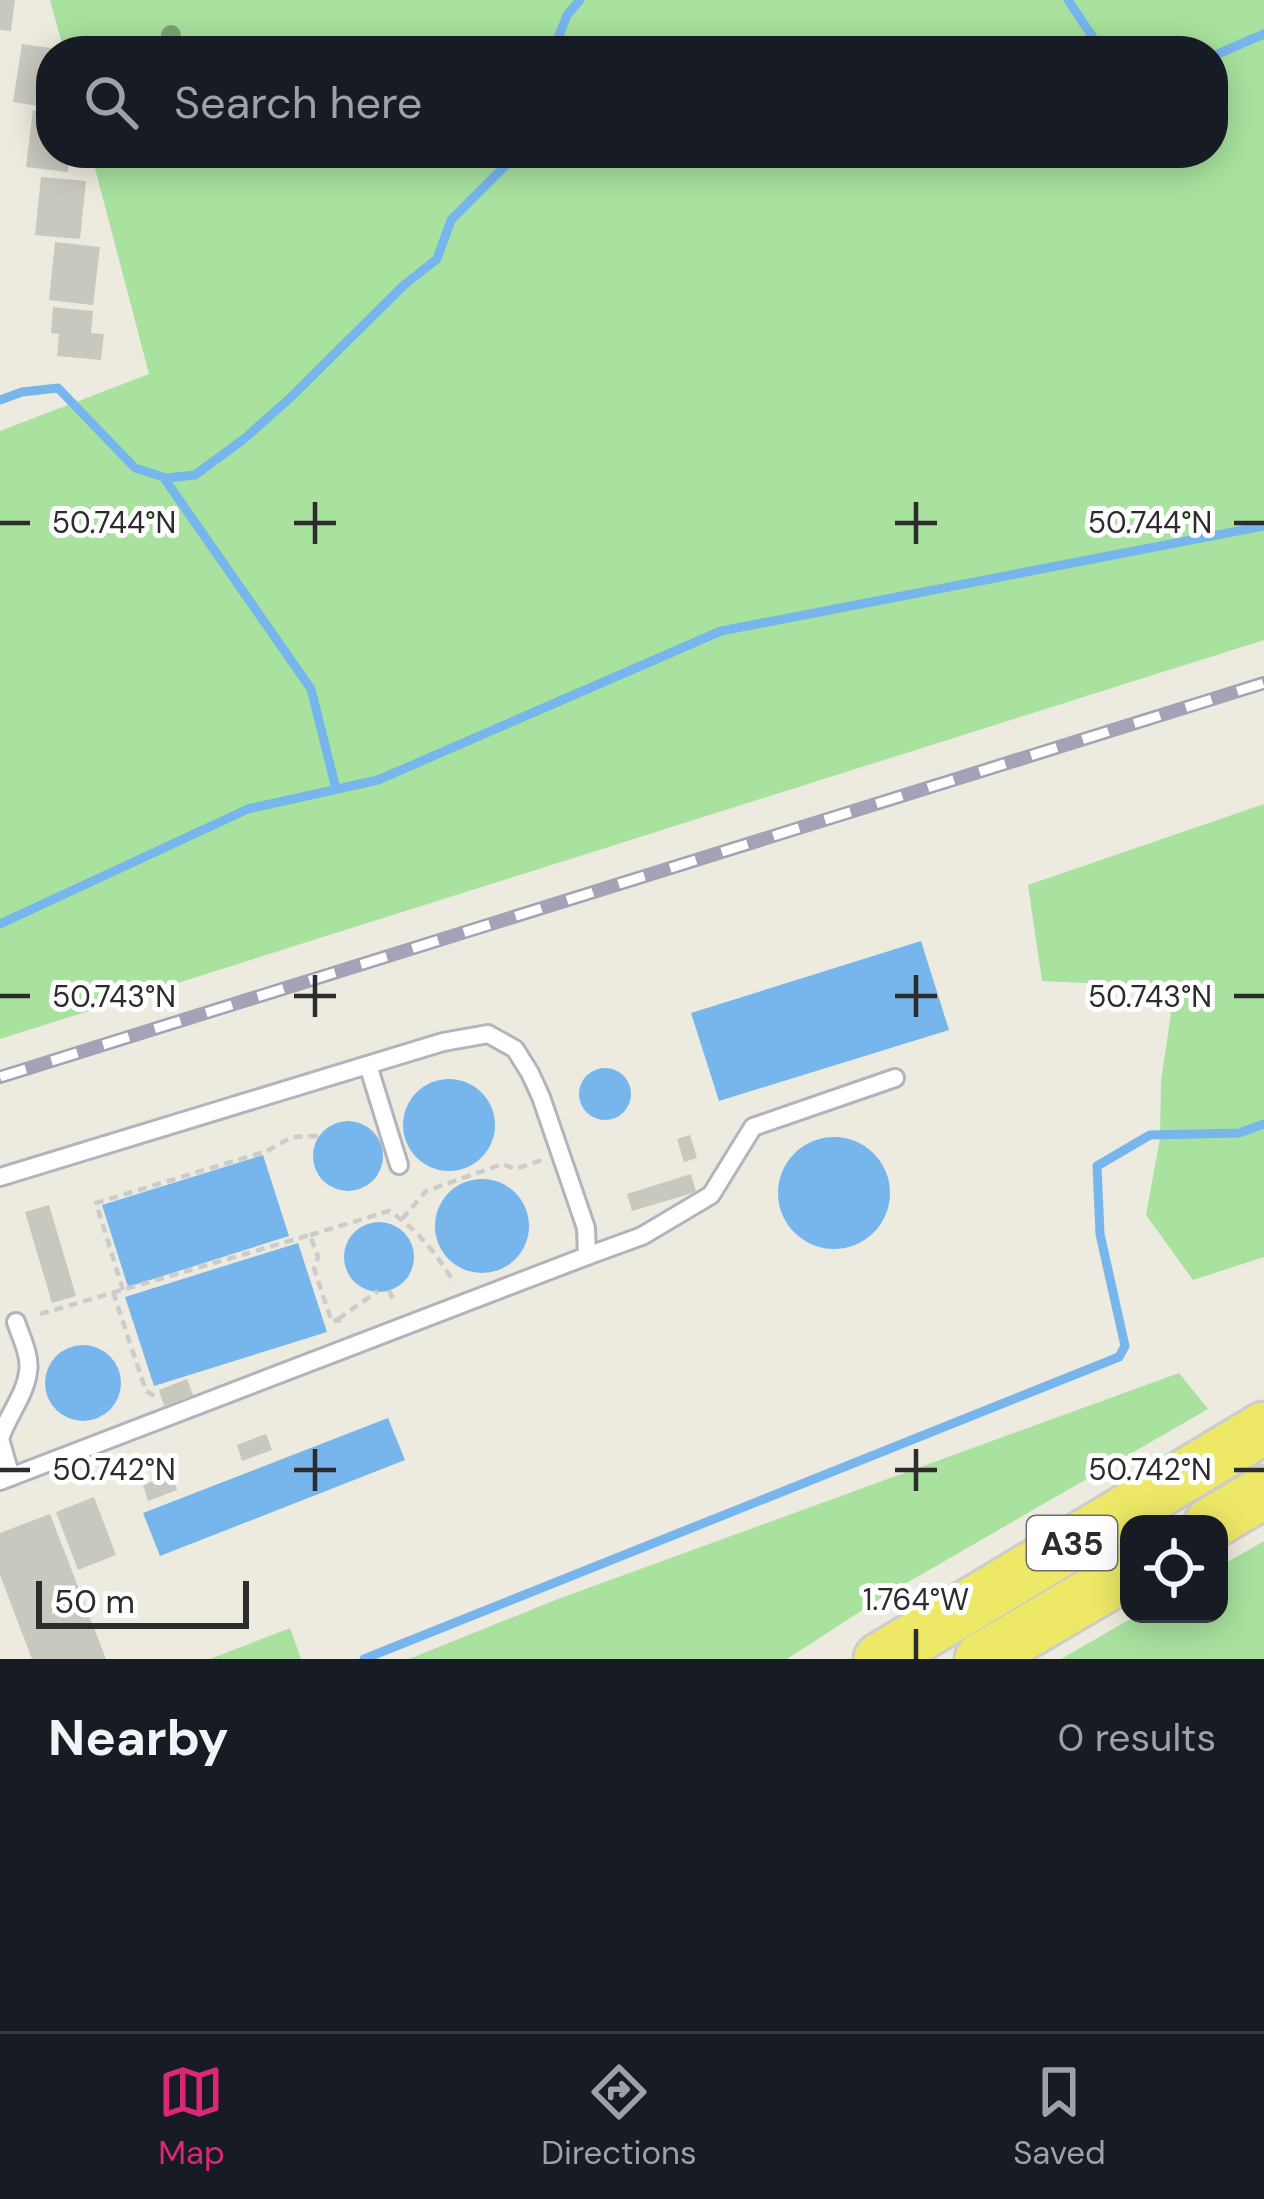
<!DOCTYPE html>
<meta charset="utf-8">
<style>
:root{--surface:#171b24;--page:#242831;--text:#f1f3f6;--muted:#9ea1a6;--line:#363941;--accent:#db2777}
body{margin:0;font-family:"DM Sans",sans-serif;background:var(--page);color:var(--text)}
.controls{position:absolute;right:36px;bottom:36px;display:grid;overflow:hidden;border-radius:24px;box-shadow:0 6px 30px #0003}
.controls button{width:108px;height:108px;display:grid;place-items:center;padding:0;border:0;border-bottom:3px solid var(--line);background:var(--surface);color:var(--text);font:60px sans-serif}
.scale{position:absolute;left:36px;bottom:30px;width:213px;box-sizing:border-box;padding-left:12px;border:6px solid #2c2c2c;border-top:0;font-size:33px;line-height:42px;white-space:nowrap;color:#2c2c2c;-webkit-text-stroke:9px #fff;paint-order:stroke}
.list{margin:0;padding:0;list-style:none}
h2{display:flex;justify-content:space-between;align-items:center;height:156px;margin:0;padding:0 48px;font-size:51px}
h2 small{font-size:39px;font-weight:400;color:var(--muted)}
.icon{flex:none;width:66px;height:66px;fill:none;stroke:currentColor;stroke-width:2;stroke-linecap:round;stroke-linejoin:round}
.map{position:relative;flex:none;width:1264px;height:1659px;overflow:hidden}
.search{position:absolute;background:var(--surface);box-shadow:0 6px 30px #0003;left:36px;right:36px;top:36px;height:132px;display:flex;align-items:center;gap:30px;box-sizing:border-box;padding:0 42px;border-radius:48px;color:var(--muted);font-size:45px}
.sheet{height:372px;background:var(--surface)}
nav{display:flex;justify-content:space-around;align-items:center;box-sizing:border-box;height:168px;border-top:3px solid var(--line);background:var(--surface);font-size:33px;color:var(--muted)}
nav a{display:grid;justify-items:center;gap:6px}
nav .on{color:var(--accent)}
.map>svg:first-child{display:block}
.green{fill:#a8e29e}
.water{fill:#76b6ec}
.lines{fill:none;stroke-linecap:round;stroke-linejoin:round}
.stream{stroke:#76b6ec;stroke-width:9}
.building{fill:#c9c8be}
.service-casing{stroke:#b3b3bf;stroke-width:22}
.primary-casing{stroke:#ccc;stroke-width:57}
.path{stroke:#ccc;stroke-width:4.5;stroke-dasharray:9 6;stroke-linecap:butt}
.service{stroke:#fff;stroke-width:16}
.primary{stroke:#ede865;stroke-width:51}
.rail-casing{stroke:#a3a2b6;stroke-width:14}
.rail{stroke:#fff;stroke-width:9;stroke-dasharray:27;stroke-linecap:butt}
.tree{fill:#7ba374}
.ticks{fill:none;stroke:#2c2c2c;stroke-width:4.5}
.labels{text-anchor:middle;stroke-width:10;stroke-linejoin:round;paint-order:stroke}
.shield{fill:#fff;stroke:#6b6b6b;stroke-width:3}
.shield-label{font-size:33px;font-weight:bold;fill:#2c2c2c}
.ticks-label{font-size:30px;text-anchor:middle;fill:#2c2c2c;stroke:#fff;stroke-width:10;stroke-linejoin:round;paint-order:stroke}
</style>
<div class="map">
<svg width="1264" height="1659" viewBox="0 0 1264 1659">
<rect width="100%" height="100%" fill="#edeadf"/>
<g class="green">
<path d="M50 0H1264V640L0 1039V431L149 374 91 153H1213V51H64Z"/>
<path d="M1264 804V1257L1193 1280 1146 1215 1160 1138 1161 1081 1171 1014 1146 986 1042 981 1028 885Z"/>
<path d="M1179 1373 1208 1409 884 1596 787 1659H409L558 1599Z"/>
<path d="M1264 1541V1659H1061L1139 1614H1219V1567Z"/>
<path d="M290 1628 301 1659H210Z"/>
</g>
<g class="water">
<path d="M921 941 949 1030 719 1101 691 1013Z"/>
<circle cx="605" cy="1094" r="26"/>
<circle cx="449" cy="1125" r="46"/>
<circle cx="348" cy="1156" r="35"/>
<circle cx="834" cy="1193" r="56"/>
<path d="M263 1155 289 1236 128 1287 102 1205Z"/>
<circle cx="482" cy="1226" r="47"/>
<circle cx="379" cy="1257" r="35"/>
<path d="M298 1243 327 1332 154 1386 125 1297Z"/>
<circle cx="83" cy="1383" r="38"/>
<path d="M388 1418 405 1460 160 1556 143 1513Z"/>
</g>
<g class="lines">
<g class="stream">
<path d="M1068 0 1102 51"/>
<path d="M553 51 567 15 580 0"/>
<path d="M1213 56 1264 34"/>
<path d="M0 400 22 392 58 388 135 468 166 478 195 475 244 439 289 399 404 285 437 259 451 220 506 165 511 153"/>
<path d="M164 478 311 689 336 789"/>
<path d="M0 924 248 809 378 780 721 631 1264 526"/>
<path d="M364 1659 1119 1357 1125 1346 1100 1234 1097 1166 1150 1135 1239 1133 1264 1124"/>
</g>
</g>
<g class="building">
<path d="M0 0H15L11 31 0 30Z"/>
<path d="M22 44 51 48V108L13 102Z"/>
<path d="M33 110 51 112V153H70L68 172 26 167Z"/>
<path d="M41 177 86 181 80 239 35 235Z"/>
<path d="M55 242 100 247 93 305 49 300Z"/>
<path d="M53 307 93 311 91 333 104 334 101 360 57 356 59 334 51 333Z"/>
<path d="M690 1135 697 1158 684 1162 677 1139Z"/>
<path d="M691 1174 696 1192 632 1211 627 1194Z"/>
<path d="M49 1205 76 1296 52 1303 25 1212Z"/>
<path d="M187 1379 193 1395 164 1406 159 1390Z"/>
<path d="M266 1434 272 1450 242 1461 237 1445Z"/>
<path d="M171 1474 177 1490 148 1501 143 1485Z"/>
<path d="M94 1497 116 1555 78 1570 56 1512Z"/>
<path d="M50 1514 106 1659H32L0 1575V1533Z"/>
</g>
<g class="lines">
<g class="service-casing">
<g id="service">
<path d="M368 1065 399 1165"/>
<path d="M0 1177 443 1042 488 1034 515 1049 530 1073 541 1097 586 1228 587 1256 0 1481"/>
<path d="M587 1256 642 1236 711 1195 753 1127 895 1078"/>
<path d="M0 1439C7 1416 25 1396 28 1372 31 1357 21 1337 16 1322"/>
<path d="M0 1439 11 1477"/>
</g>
</g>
<g class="primary-casing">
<g id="primary">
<path d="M1210 1524 1264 1492"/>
<path d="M880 1659 1264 1428"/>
<path d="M981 1659 1129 1572"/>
</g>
</g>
<g class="path">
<path d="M402 1219 426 1191 503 1164 515 1169 542 1160"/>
<path d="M310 1235 389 1211C416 1228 438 1255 454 1283"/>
<path d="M123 1290 96 1203 267 1151 292 1137 318 1136"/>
<path d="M389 1290 395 1304"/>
<path d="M113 1292 146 1391 154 1396"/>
<path d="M40 1314 310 1235 318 1257 314 1269 332 1322 338 1319 341 1328"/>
<path d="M338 1319 378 1291"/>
</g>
<use href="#service" class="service"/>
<use href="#primary" class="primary"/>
<g class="rail-casing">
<path id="rail" d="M0 1077 1264 683"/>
</g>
<use href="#rail" class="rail"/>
</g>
<circle class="tree" cx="171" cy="35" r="10"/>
<path class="ticks" d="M315 502V544M916 502V544M0 523H30M294 523H336M895 523H937M1234 523H1264M315 975V1017M916 975V1017M0 996H30M294 996H336M895 996H937M1234 996H1264M315 1449V1491M916 1449V1491M0 1470H30M294 1470H336M895 1470H937M1234 1470H1264M916 1629V1659"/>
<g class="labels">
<rect class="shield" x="1027" y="1516" width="90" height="54" rx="9"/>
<g class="shield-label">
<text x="1072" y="1555">A35</text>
</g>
</g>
<g class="ticks-label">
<text x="114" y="533">50.744°N</text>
<text x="1150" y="533">50.744°N</text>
<text x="114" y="1007">50.743°N</text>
<text x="1150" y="1007">50.743°N</text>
<text x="114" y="1480">50.742°N</text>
<text x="1150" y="1480">50.742°N</text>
<text x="916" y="1610">1.764°W</text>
</g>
</svg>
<div class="controls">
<button><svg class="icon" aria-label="locate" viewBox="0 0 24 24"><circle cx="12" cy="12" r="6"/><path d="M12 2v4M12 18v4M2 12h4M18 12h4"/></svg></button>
</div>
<div class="scale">50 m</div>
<div class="search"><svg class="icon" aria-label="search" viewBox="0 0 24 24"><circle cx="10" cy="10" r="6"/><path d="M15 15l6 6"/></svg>Search here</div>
</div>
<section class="sheet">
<h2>Nearby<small>0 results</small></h2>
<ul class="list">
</ul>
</section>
<nav>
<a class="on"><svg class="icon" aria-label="map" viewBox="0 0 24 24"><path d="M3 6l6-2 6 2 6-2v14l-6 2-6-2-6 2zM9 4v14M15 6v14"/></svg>Map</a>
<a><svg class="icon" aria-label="directions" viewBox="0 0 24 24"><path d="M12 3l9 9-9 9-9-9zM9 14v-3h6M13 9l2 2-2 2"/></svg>Directions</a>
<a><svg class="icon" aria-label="saved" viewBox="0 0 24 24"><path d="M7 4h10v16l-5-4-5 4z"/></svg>Saved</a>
</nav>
